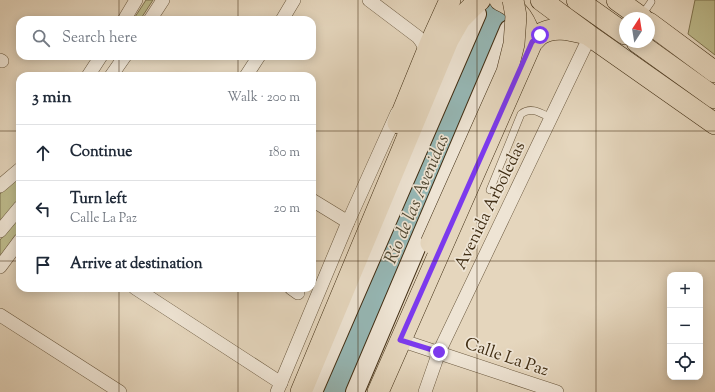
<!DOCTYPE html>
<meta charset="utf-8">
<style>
:root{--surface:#fff;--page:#f6f6f7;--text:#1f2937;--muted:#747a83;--line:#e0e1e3}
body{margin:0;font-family:"Sorts Mill Goudy",serif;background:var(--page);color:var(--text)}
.controls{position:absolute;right:12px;bottom:12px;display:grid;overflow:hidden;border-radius:8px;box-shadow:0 2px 10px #0003}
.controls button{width:36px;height:36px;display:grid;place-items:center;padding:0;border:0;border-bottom:1px solid var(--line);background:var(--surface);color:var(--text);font:20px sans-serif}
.compass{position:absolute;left:619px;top:12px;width:36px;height:36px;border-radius:50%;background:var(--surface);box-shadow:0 2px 10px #0003;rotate:12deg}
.stop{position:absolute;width:12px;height:12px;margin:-9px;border:3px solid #7c3aed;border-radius:50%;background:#fff}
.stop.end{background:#7c3aed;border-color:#fff;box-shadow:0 1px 4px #0008}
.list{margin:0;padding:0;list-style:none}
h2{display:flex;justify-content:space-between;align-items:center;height:52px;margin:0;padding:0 16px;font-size:17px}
h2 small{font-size:13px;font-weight:400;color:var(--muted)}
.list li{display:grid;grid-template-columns:26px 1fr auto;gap:12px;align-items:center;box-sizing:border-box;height:56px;padding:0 16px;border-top:1px solid var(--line)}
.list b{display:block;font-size:15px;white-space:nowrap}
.list p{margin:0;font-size:13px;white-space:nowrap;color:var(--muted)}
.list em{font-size:13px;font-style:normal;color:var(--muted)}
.icon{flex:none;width:22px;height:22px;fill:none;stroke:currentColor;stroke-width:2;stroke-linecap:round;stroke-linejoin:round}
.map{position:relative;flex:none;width:715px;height:392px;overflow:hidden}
.search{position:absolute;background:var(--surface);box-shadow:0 2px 10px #0003;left:16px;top:16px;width:300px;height:44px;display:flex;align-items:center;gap:10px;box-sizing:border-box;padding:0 14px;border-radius:12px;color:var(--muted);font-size:15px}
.panel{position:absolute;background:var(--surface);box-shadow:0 2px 10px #0003;left:16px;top:72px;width:300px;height:220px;border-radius:12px}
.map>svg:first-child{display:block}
.green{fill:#bdbb8c;stroke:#7f7450}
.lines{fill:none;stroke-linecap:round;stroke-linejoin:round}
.river{stroke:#96b8b6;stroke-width:22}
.service-casing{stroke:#6a583e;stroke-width:8}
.minor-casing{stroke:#6a583e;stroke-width:14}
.secondary-casing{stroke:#412e14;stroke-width:20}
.primary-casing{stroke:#412e14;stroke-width:22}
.service{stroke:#eee4d4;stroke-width:7}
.minor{stroke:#eee4d4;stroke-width:13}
.secondary{stroke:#eee4d4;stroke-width:18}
.primary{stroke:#e5d6bd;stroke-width:21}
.primary-bridge-casing{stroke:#412e14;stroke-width:22;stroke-linecap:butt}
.primary-bridge{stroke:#e5d6bd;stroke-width:21}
.route{stroke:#7c3aed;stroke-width:5}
.grid{fill:none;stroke:#412e14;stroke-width:1;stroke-opacity:0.55}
.labels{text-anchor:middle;stroke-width:3.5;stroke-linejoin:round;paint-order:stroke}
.street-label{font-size:17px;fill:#412e14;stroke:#eee4d4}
.water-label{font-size:18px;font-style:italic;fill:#524a34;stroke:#eee4d4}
</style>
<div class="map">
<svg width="715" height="392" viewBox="0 0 715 392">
<rect width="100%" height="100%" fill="#e5d6bd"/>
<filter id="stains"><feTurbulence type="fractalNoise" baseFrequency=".005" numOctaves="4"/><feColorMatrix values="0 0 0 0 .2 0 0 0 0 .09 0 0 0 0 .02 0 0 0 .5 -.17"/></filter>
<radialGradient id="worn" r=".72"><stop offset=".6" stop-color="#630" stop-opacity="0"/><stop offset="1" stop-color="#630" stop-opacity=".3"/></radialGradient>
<g class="green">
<path d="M146 0H153L140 20H133Z"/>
<path d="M695 0H715V55L688 34Z"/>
<path d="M20 175V198L0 226V194Z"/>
<path d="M19 216 20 217V230L18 237 0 260V240Z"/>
</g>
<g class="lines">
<path class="river" d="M334 392 499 6"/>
<g class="service-casing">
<g id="service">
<path d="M642 15 651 2"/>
<path d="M490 190 521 114C531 106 541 113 551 118"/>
</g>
</g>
<g class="minor-casing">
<g id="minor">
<path d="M369 0 418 37C423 43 426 48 423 55"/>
<path d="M124 20 136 0"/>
<path d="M150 20 163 0"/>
<path d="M282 20 294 0"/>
<path d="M0 60 2 61"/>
<path d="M88 76 101 56"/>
<path d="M111 76 125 56"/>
<path d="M246 76 259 56"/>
<path d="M0 186 20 169"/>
<path d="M312 200 348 222"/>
<path d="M0 231 20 207"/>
<path d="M0 267 20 240"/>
<path d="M135 288 281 383"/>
<path d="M291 288 298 293"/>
<path d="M0 315 120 392"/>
<path d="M400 340 557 392"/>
<path d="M277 392 348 222 397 113"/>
<path d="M425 392 439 352 590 36"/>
</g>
</g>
<g class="secondary-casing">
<g id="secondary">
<path d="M313 392 477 14"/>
<path d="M355 392 509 29"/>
</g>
</g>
<g class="primary-casing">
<g id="primary">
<path d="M500 0C519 8 527 23 532 42"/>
<path d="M541 0 587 34 715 124"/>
<path d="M577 0 625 34"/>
<path d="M617 0 642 18"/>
<path d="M649 23 715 72"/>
<path d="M637 42 715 98"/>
<path d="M398 123 431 42 450 0"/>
<path d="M301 392 448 40 460 19 471 8 480 0"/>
<path d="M378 392 532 42C535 40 537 37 539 35 553 25 571 30 587 34"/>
</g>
</g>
<use href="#service" class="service"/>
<use href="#minor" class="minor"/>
<use href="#secondary" class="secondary"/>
<use href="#primary" class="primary"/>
<g class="primary-bridge-casing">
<path id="primary-bridge" d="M431 243 507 72 514 44 516 16 513 0"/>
</g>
<use href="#primary-bridge" class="primary-bridge"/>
</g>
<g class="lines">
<path class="route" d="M439 352 400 340 532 42 540 35"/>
</g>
<path class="grid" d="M119 0V20M238 0V20M358 0V392M477 0V392M596 0V392M119 56V76M238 56V76M0 131H20M312 131H715M0 261H20M312 261H715M119 288V392M238 288V392"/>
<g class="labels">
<g class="street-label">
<text transform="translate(489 205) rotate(-64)" y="6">Avenida Arboledas</text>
<text transform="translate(507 356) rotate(19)" y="6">Calle La Paz</text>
</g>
<g class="water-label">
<text transform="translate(416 199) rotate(-67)" y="6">Río de las Avenidas</text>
</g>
</g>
<rect width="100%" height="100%" filter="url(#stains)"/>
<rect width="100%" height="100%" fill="url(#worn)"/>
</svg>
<div class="controls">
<button>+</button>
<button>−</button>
<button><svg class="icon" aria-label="locate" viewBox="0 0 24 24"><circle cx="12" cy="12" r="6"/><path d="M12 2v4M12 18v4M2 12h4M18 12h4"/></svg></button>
</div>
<svg class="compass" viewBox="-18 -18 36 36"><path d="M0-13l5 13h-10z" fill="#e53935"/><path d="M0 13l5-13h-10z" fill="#747a83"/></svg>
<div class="stop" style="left:540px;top:35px"></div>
<div class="stop end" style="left:439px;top:352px"></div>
<div class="search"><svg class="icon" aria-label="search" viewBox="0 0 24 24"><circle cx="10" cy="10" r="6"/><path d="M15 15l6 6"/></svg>Search here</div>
<section class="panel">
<h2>3 min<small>Walk · 200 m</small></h2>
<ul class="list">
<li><svg class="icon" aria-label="ahead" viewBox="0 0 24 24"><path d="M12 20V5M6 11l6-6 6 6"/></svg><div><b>Continue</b></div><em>180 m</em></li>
<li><svg class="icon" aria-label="left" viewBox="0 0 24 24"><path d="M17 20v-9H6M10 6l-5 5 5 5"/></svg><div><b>Turn left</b><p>Calle La Paz</p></div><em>20 m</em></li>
<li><svg class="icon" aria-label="arrive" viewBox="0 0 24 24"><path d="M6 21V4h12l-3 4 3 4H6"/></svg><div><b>Arrive at destination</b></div></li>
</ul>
</section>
</div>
